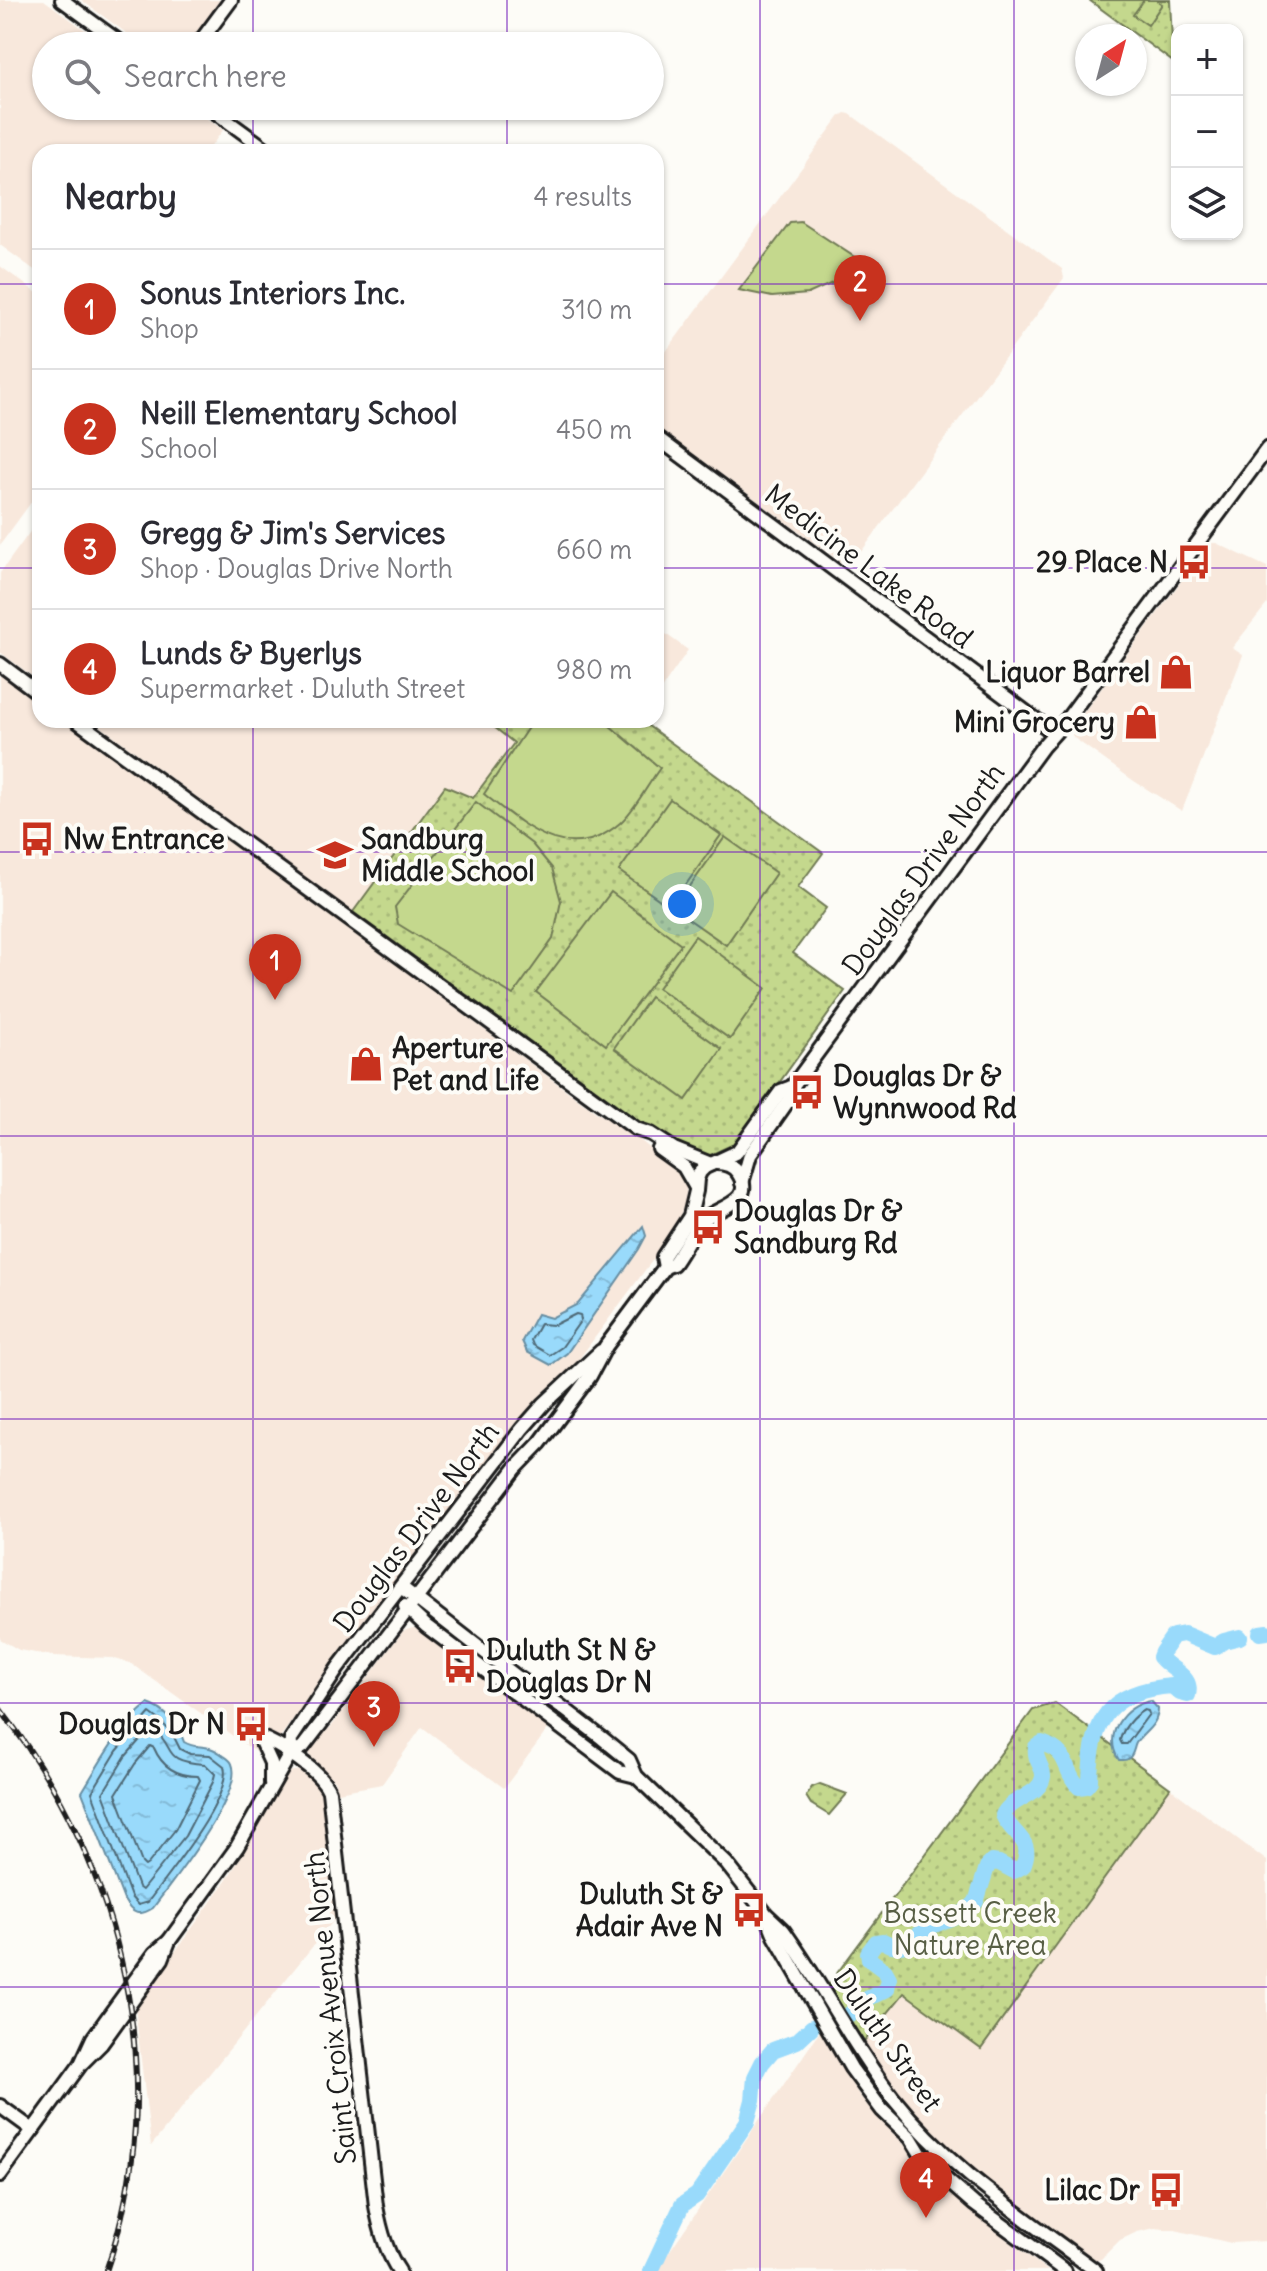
<!DOCTYPE html>
<meta charset="utf-8">
<style>
:root{--surface:#fff;--page:#f2f2f3;--text:#2b2b33;--muted:#7c7c81;--line:#e1e1e2;--accent:#c8321e}
body{margin:0;font-family:Delius,sans-serif;background:var(--page);color:var(--text)}
.controls{position:absolute;right:24px;top:24px;display:grid;overflow:hidden;border-radius:16px;box-shadow:0 2px 6px #0004}
.controls button{width:72px;height:72px;display:grid;place-items:center;padding:0;border:0;border-bottom:2px solid var(--line);background:var(--surface);color:var(--text);font:40px sans-serif}
.compass{position:absolute;left:1075px;top:24px;width:72px;height:72px;border-radius:50%;background:var(--surface);box-shadow:0 2px 6px #0004;rotate:36deg}
.you{position:absolute;left:682px;top:904px;width:28px;height:28px;margin:-20px;border:6px solid #fff;border-radius:50%;background:#1a73e8;box-shadow:0 0 0 12px #1a73e833}
.badge{display:grid;place-items:center;width:52px;height:52px;border-radius:50%;background:var(--accent);color:#fff;font-size:26px;font-weight:700}
.pin{position:absolute;translate:-50% -66px;filter:drop-shadow(0 2px 4px #0008)}
.pin::after{content:'';position:absolute;top:42px;width:28px;height:24px;background:inherit;clip-path:polygon(0 0,100% 0,50% 100%)}
.list{margin:0;padding:0;list-style:none}
h2{display:flex;justify-content:space-between;align-items:center;height:104px;margin:0;padding:0 32px;font-size:34px}
h2 small{font-size:26px;font-weight:400;color:var(--muted)}
.list li{display:grid;grid-template-columns:52px 1fr auto;gap:24px;align-items:center;box-sizing:border-box;height:120px;padding:0 32px;border-top:2px solid var(--line)}
.list b{display:block;font-size:30px;white-space:nowrap}
.list p{margin:0;font-size:26px;white-space:nowrap;color:var(--muted)}
.list em{font-size:26px;font-style:normal;color:var(--muted)}
.icon{flex:none;width:44px;height:44px;fill:none;stroke:currentColor;stroke-width:2;stroke-linecap:round;stroke-linejoin:round}
.map{position:relative;flex:none;width:1267px;height:2271px;overflow:hidden}
.search{position:absolute;background:var(--surface);box-shadow:0 2px 6px #0004;left:32px;top:32px;width:632px;height:88px;display:flex;align-items:center;gap:20px;box-sizing:border-box;padding:0 28px;border-radius:44px;color:var(--muted);font-size:30px}
.panel{position:absolute;background:var(--surface);box-shadow:0 2px 6px #0004;left:32px;top:144px;width:632px;height:584px;border-radius:24px}
.map>svg:first-child{display:block}
.built{fill:#f8e8dc}
.green{fill:url(#green-dots);stroke:#707a54;stroke-width:2}
.pitch{fill:#c4d88d;stroke:#707a54;stroke-width:2}
.water{fill:url(#water-ripples);stroke:#678ea2;stroke-width:2}
.lines{fill:none;stroke-linecap:round;stroke-linejoin:round}
.shore{stroke:#4e6875;stroke-width:2}
.river{stroke:#99dafb;stroke-width:16}
.tertiary-casing{stroke:#1c1c1c;stroke-width:18}
.tertiary{stroke:#fdfcf7;stroke-width:12}
.rail-casing{stroke:#1c1c1c;stroke-width:6}
.rail{stroke:#fdfcf7;stroke-width:3;stroke-dasharray:9;stroke-linecap:butt}
.grid{fill:none;stroke:#7b2cbf;stroke-width:2;stroke-opacity:0.55}
.labels{text-anchor:middle;stroke-width:8;stroke-linejoin:round;paint-order:stroke}
.poi-label{font-size:28px;font-weight:bold;fill:#1c1c1c;stroke:#fdfcf7;text-anchor:end}
.street-label{font-size:28px;fill:#1c1c1c;stroke:#fdfcf7}
.park-label{font-size:28px;fill:#575e44;stroke:#fdfcf7}
</style>
<div class="map">
<svg width="1267" height="2271" viewBox="0 0 1267 2271">
<defs>
<pattern id="green-dots" width="8" height="8" patternUnits="userSpaceOnUse" patternTransform="scale(2)"><rect width="8" height="8" fill="#c4d88d"/><path d="M2 2h.1M6 6h.1" fill="none" stroke="#a8b979" stroke-width="1.8" stroke-linecap="round"/></pattern>
<pattern id="water-ripples" width="26" height="14" patternUnits="userSpaceOnUse" patternTransform="scale(2)"><rect width="26" height="14" fill="#99dafb"/><path d="M2 4q2-2 4 0t4 0M15 11q2-2 4 0t4 0" fill="none" stroke="#83bad7"/></pattern>
</defs>
<rect width="100%" height="100%" fill="#fdfcf7"/>
<filter id="ink" filterUnits="userSpaceOnUse"><feTurbulence type="fractalNoise" baseFrequency=".0125" numOctaves="2"/><feDisplacementMap in="SourceGraphic" scale="16" xChannelSelector="R" yChannelSelector="G"/><feConvolveMatrix kernelMatrix="1 2 1 2 8 2 1 2 1" color-interpolation-filters="sRGB"/></filter>
<g filter="url(#ink)">
<g class="built">
<path d="M0 0H44L107 46H46V106H189L223 130 207 152H40V274L0 245Z"/>
<path d="M81 0H221L187 46H144Z"/>
<path d="M845 113 850 114 1062 269 1064 278 855 560 848 564 842 563 656 427V365L840 116Z"/>
<path d="M0 266 40 295V490L0 545Z"/>
<path d="M40 518V682L0 652V573Z"/>
<path d="M1212 543H1216L1267 567V604L1232 648 1243 655 1182 811 1134 781 1074 738 1071 733 1073 727 1208 545Z"/>
<path d="M656 627 688 650 656 697Z"/>
<path d="M0 671 40 700V720H67L597 1113 621 1125 656 1153 674 1162 687 1184 685 1203 672 1234 576 1363 523 1416 264 1758 130 1663 111 1658 53 1656 19 1650 0 1639Z"/>
<path d="M92 720H492L489 724 514 742 473 798 445 786 353 912Z"/>
<path d="M413 1628 424 1630 551 1725 504 1788 422 1727 382 1784 338 1792 335 1780 310 1762 308 1745 331 1727 403 1631Z"/>
<path d="M303 1770 318 1780 323 1790 338 1915 151 2146 135 2007 226 1881 255 1834 287 1775 292 1771Z"/>
<path d="M1170 1788 1267 1861V2241L1231 2243 1175 2230 1155 2228 1137 2232 1120 2240 1101 2259 1096 2261 980 2179 931 2133 860 2047 904 1993 981 2049Z"/>
<path d="M821 2030 839 2064 860 2096 892 2132 969 2210 1048 2271H656Z"/>
</g>
<g class="green">
<path d="M1089 0H1170L1173 62Z"/>
<path d="M492 720H640L823 853 798 887 826 908 793 953 845 991 736 1143 708 1156 687 1151 657 1134 353 912 445 786 473 798 514 743 489 723Z"/>
<path d="M1055 1703 1170 1788 981 2049 904 1993 860 2047 826 1988 1033 1710Z"/>
<path d="M820 1784 847 1794 829 1815 811 1804 806 1796 812 1787Z"/>
</g>
<g class="pitch">
<path d="M1144 0H1156L1162 4 1148 25 1133 15Z"/>
<path d="M801 222 859 260 837 281 808 294 772 297 739 290 790 223Z"/>
<path d="M533 720H603L660 768C648 784 635 810 620 823 569 867 526 827 484 794Z"/>
<path d="M670 799 721 835 670 907 619 871Z"/>
<path d="M476 802 532 844 552 868 561 901 553 939 513 995 398 924 395 907Z"/>
<path d="M725 837 776 873 726 945 674 909Z"/>
<path d="M611 892 681 944 606 1045 536 992Z"/>
<path d="M695 936 766 988 730 1039 658 988Z"/>
<path d="M650 997 722 1049 686 1100 614 1048Z"/>
</g>
<g class="water">
<path d="M643 1226 646 1236 639 1249 567 1353 551 1365 527 1352 522 1341 537 1314 551 1318 578 1304Z"/>
<path d="M1151 1701 1158 1709C1158 1725 1145 1731 1136 1743 1134 1747 1134 1752 1131 1756 1127 1761 1124 1760 1119 1760 1102 1735 1124 1705 1151 1701Z"/>
<path d="M148 1704C165 1709 179 1726 184 1742 199 1751 205 1741 224 1756 227 1758 231 1760 232 1764 245 1793 170 1884 153 1908 139 1917 132 1914 124 1900L82 1792C101 1761 119 1726 148 1704Z"/>
</g>
<g class="lines">
<g class="shore">
<path d="M576 1314 580 1315 581 1320 562 1347 550 1355 533 1345 531 1340 540 1324 554 1325Z"/>
<path d="M1144 1710 1148 1711 1149 1714 1127 1744H1122L1120 1740C1123 1728 1133 1716 1144 1710Z"/>
<path d="M150 1713 162 1722 174 1737 180 1749 190 1754 210 1755 224 1766C233 1798 167 1875 148 1902L138 1905 131 1897 92 1792 117 1751Z"/>
<path d="M151 1727C179 1748 158 1761 205 1764L215 1774 213 1782 185 1836 142 1890 138 1887 103 1793 125 1757Z"/>
<path d="M150 1746 154 1748C162 1767 177 1776 198 1776L200 1780 175 1830 148 1864 145 1866 142 1863 116 1794 135 1764Z"/>
</g>
<g class="river">
<path d="M1260 1633 1267 1632"/>
<path d="M850 2014 867 1999 887 1989 889 1978 885 1971 869 1959 868 1953 876 1942 883 1941 891 1945 902 1946 928 1928 967 1911 976 1902 987 1867 992 1862 999 1863 1014 1871 1023 1866C1035 1839 1012 1836 1003 1815 1010 1798 1040 1796 1043 1777 1044 1766 1034 1762 1036 1747L1042 1743C1072 1754 1061 1768 1079 1787L1086 1786 1090 1781C1091 1719 1109 1691 1172 1686L1180 1693 1188 1695C1193 1675 1172 1672 1160 1657L1162 1652 1173 1636 1184 1634 1215 1647 1224 1641 1240 1637"/>
<path d="M651 2271 682 2205 697 2195 747 2122 753 2100 755 2077 762 2063 773 2050 797 2041 812 2027"/>
</g>
<g class="tertiary-casing">
<g id="tertiary">
<path d="M62 0 125 46"/>
<path d="M197 46 231 0"/>
<path d="M207 106 270 152"/>
<path d="M656 437 1054 733"/>
<path d="M0 664 40 694"/>
<path d="M76 720 636 1129 651 1134 674 1149 711 1164"/>
<path d="M659 1149 684 1167 695 1186"/>
<path d="M742 1183 750 1155 790 1098 792 1087 1043 746 1067 719 1267 449"/>
<path d="M665 1267 663 1257 690 1216 696 1191 697 1179 700 1172 705 1167 737 1152 781 1091 792 1087"/>
<path d="M401 1587 517 1677 558 1704 602 1738 629 1760 636 1776 726 1863 766 1914 783 1930C822 1984 852 2045 893 2098 951 2171 1023 2216 1096 2271"/>
<path d="M405 1606 426 1626 620 1772 636 1776"/>
<path d="M259 1737C279 1744 321 1771 329 1791L376 2206C380 2229 386 2252 399 2271"/>
<path d="M259 1737 271 1763V1783"/>
<path d="M290 1754 303 1747 515 1469 540 1443 590 1376 606 1346 665 1267 673 1264C682 1252 692 1231 702 1221 715 1207 758 1203 738 1173 733 1165 725 1163 716 1163"/>
<path d="M769 1921 775 1936 851 2068 882 2110 911 2138 925 2161 974 2204 1065 2271"/>
<path d="M169 1941 237 1847 290 1754 291 1739 338 1668 522 1429 544 1404 601 1351"/>
<path d="M0 2106 33 2130"/>
<path d="M0 2175 81 2064 93 2038 111 2013 155 1953 169 1941 162 1959 101 2044 81 2064"/>
</g>
</g>
<use href="#tertiary" class="tertiary"/>
<g class="rail-casing">
<path id="rail" d="M0 1709C124 1868 173 2078 106 2271"/>
</g>
<use href="#rail" class="rail"/>
</g>
</g>
<path class="grid" d="M253 0V46M507 0V46M760 0V2271M1014 0V2271M253 106V152M507 106V152M0 284H40M656 284H1267M0 568H40M656 568H1267M253 720V2271M507 720V2271M0 852H1267M0 1136H1267M0 1419H1267M0 1703H1267M0 1987H1267"/>
<defs>
<g id="bus-bare" transform="scale(2.76)"><path d="M-5-6H5V4H4V6H2V4H-2V6H-4V4H-5ZM-3.5-4V0h7V-4ZM-3.5 1.2v1.5H-2V1.2ZM2 1.2v1.5H3.5V1.2Z" fill="#c8321e" stroke="#fdfcf7" stroke-width="2.5" paint-order="stroke"/></g>
<g id="shop-bare" transform="scale(2.76)"><path d="M-5-2.5h2.3a2.7 3.5 0 0 1 5.4 0H5L5.5 6h-11ZM-1.5-2.5h3a1.5 2.3 0 0 0-3 0Z" fill="#c8321e" stroke="#fdfcf7" stroke-width="2.5" paint-order="stroke"/></g>
<g id="school-bare" transform="scale(2.76)"><path d="M0-5L7-2L0 1L-7-2ZM-4 1L0 2.5L4 1V4Q0 6-4 4Z" fill="#c8321e" stroke="#fdfcf7" stroke-width="2.5" paint-order="stroke"/></g>
</defs>
<g fill-rule="evenodd">
<use href="#bus-bare" x="1194" y="562"/>
<use href="#shop-bare" x="1176" y="672"/>
<use href="#shop-bare" x="1141" y="722"/>
<use href="#bus-bare" x="37" y="839"/>
<use href="#school-bare" x="335" y="855"/>
<use href="#shop-bare" x="366" y="1064"/>
<use href="#bus-bare" x="807" y="1092"/>
<use href="#bus-bare" x="708" y="1227"/>
<use href="#bus-bare" x="460" y="1666"/>
<use href="#bus-bare" x="251" y="1724"/>
<use href="#bus-bare" x="749" y="1910"/>
<use href="#bus-bare" x="1166" y="2190"/>
</g>
<g class="labels">
<g class="poi-label">
<text x="1168" y="572">29 Place N</text>
<text x="1150" y="682">Liquor Barrel</text>
<text x="1115" y="732">Mini Grocery</text>
<text x="63" y="849" text-anchor="start">Nw Entrance</text>
<text x="361" y="849" text-anchor="start">Sandburg<tspan x="361" dy="32">Middle School</tspan></text>
<text x="392" y="1058" text-anchor="start">Aperture<tspan x="392" dy="32">Pet and Life</tspan></text>
<text x="833" y="1086" text-anchor="start">Douglas Dr &amp;<tspan x="833" dy="32">Wynnwood Rd</tspan></text>
<text x="734" y="1221" text-anchor="start">Douglas Dr &amp;<tspan x="734" dy="32">Sandburg Rd</tspan></text>
<text x="486" y="1660" text-anchor="start">Duluth St N &amp;<tspan x="486" dy="32">Douglas Dr N</tspan></text>
<text x="225" y="1734">Douglas Dr N</text>
<text x="723" y="1904">Duluth St &amp;<tspan x="723" dy="32">Adair Ave N</tspan></text>
<text x="1140" y="2200">Lilac Dr</text>
</g>
<g class="street-label">
<text transform="translate(869 566) rotate(37)" y="10">Medicine Lake Road</text>
<text transform="translate(923 869) rotate(-54)" y="10">Douglas Drive North</text>
<text transform="translate(416 1527) rotate(-53)" y="10">Douglas Drive North</text>
<text transform="translate(330 2008) rotate(-96)" y="10">Saint Croix Avenue North</text>
<text transform="translate(888 2040) rotate(55)" y="10">Duluth Street</text>
</g>
<g class="park-label">
<text x="970" y="1923">Bassett Creek<tspan x="970" dy="32">Nature Area</tspan></text>
</g>
</g>
</svg>
<div class="controls">
<button>+</button>
<button>−</button>
<button><svg class="icon" aria-label="layers" viewBox="0 0 24 24"><path d="M12 4l9 5-9 5-9-5zM3 14l9 5 9-5"/></svg></button>
</div>
<svg class="compass" viewBox="-18 -18 36 36"><path d="M0-13l5 13h-10z" fill="#e53935"/><path d="M0 13l5-13h-10z" fill="#7c7c81"/></svg>
<div class="you"></div>
<div class="pin badge" style="left:275px;top:1000px">1</div>
<div class="pin badge" style="left:860px;top:321px">2</div>
<div class="pin badge" style="left:374px;top:1747px">3</div>
<div class="pin badge" style="left:926px;top:2218px">4</div>
<div class="search"><svg class="icon" aria-label="search" viewBox="0 0 24 24"><circle cx="10" cy="10" r="6"/><path d="M15 15l6 6"/></svg>Search here</div>
<section class="panel">
<h2>Nearby<small>4 results</small></h2>
<ul class="list">
<li><span class="badge">1</span><div><b>Sonus Interiors Inc.</b><p>Shop</p></div><em>310 m</em></li>
<li><span class="badge">2</span><div><b>Neill Elementary School</b><p>School</p></div><em>450 m</em></li>
<li><span class="badge">3</span><div><b>Gregg &amp; Jim's Services</b><p>Shop · Douglas Drive North</p></div><em>660 m</em></li>
<li><span class="badge">4</span><div><b>Lunds &amp; Byerlys</b><p>Supermarket · Duluth Street</p></div><em>980 m</em></li>
</ul>
</section>
</div>
